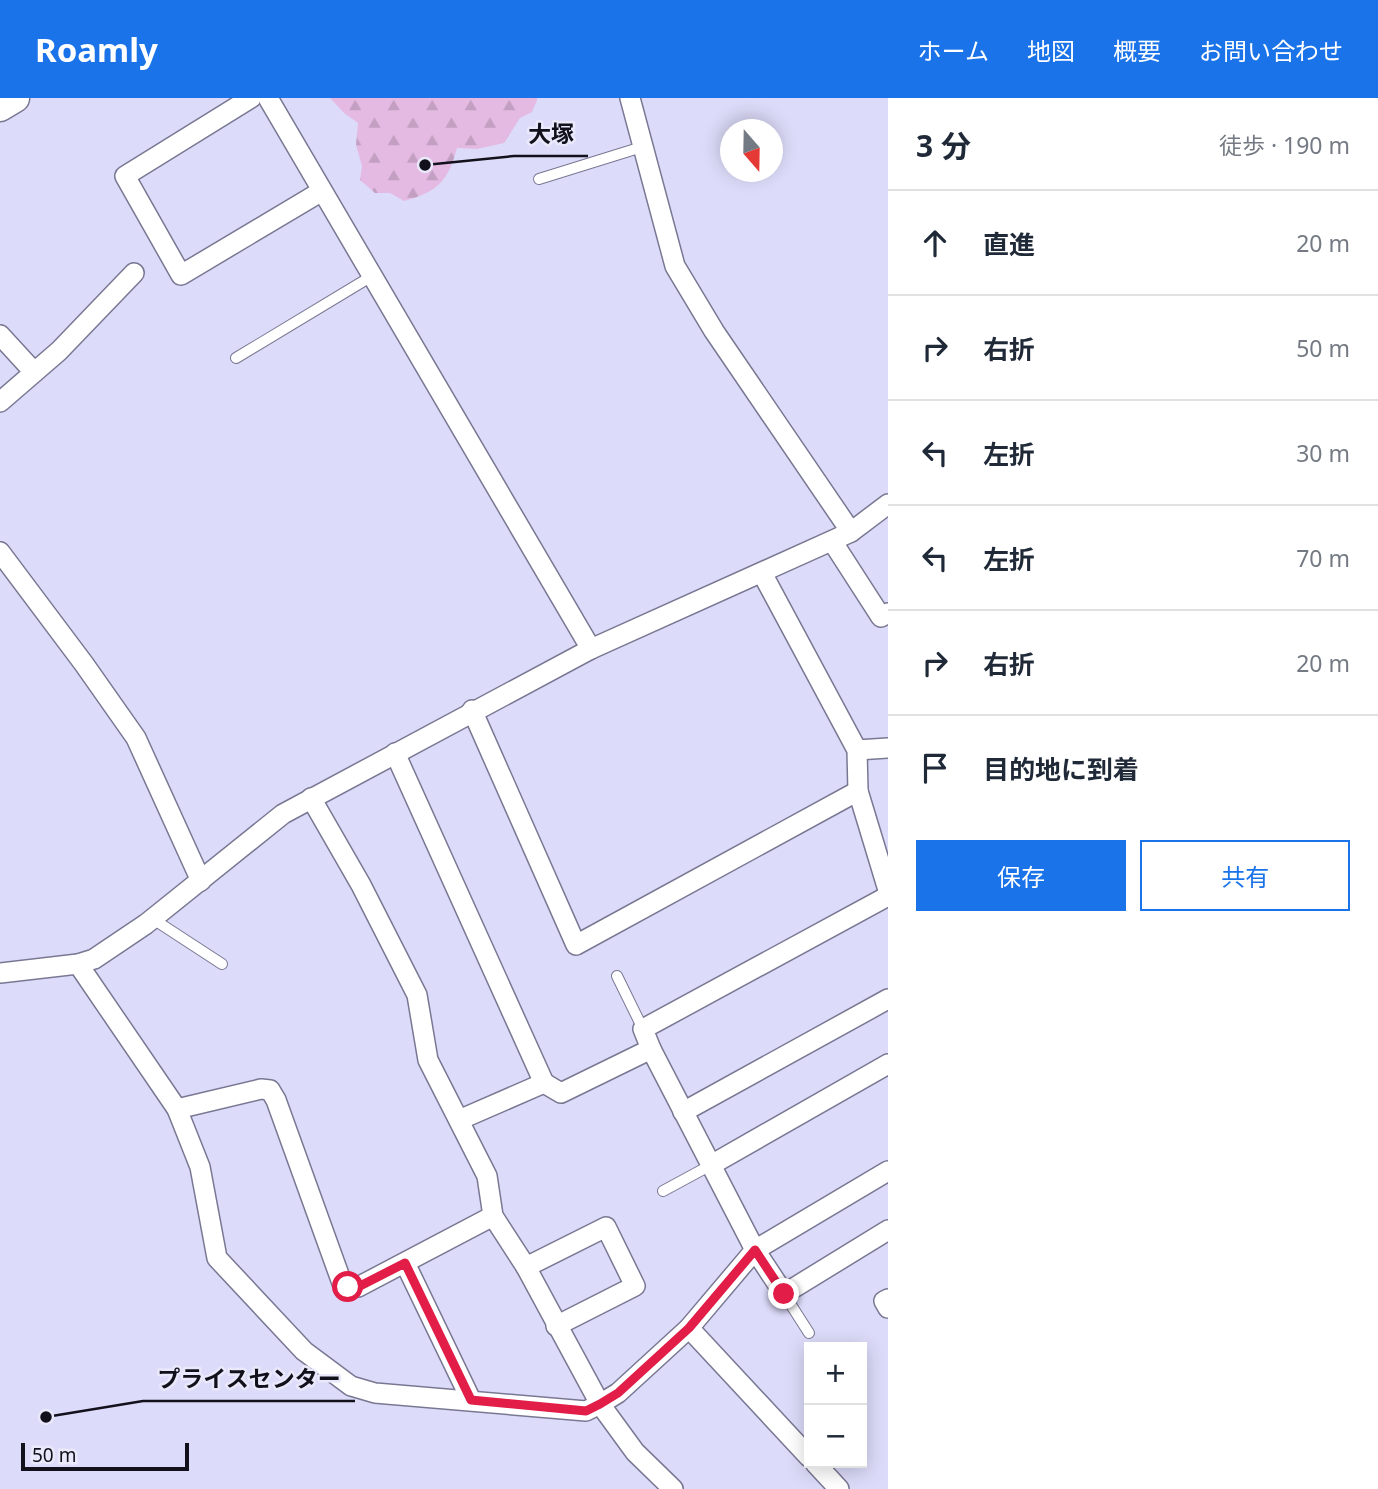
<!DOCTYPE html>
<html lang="ja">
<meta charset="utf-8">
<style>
:root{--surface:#fff;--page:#f2f2f3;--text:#1f2937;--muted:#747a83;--line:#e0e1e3;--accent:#1a73e8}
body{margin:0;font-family:"Noto Sans","Noto Sans JP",sans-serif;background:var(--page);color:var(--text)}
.controls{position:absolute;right:21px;bottom:21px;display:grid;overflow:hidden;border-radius:0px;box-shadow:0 4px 18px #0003}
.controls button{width:63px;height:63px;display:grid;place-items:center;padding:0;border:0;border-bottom:2px solid var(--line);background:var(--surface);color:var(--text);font:35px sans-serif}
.compass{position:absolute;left:720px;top:21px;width:63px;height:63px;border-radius:50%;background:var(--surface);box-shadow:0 4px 18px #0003;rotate:160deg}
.scale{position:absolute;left:21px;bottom:18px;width:168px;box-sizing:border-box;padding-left:7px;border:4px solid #11101b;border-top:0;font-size:19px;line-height:24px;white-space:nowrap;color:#11101b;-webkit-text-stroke:5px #eae9fc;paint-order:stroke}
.stop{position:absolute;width:21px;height:21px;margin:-16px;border:5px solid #e11d48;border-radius:50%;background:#fff}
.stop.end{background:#e11d48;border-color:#fff;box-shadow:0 2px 7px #0008}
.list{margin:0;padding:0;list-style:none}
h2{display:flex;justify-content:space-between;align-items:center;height:91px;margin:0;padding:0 28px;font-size:30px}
h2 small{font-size:23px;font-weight:400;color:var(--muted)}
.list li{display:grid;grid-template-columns:46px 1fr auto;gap:21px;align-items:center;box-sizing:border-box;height:105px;padding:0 28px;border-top:2px solid var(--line)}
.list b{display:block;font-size:26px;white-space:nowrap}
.list em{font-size:23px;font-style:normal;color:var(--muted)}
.actions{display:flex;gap:14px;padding:21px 28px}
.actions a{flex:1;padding:16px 0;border:2px solid var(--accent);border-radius:0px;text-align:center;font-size:24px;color:var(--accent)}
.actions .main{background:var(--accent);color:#fff}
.icon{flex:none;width:38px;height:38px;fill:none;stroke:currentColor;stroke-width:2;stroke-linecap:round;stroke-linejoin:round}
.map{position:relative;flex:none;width:888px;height:1391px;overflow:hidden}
header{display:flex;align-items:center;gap:42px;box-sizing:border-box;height:98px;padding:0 35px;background:var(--accent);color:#fff}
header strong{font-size:33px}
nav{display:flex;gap:38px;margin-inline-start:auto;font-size:24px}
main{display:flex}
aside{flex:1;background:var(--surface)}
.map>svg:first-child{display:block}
.forest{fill:url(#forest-firs)}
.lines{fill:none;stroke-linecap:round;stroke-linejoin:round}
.service-casing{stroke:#797893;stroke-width:12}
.minor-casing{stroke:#797893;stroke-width:22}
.secondary-casing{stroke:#797893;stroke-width:31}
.service{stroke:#fff;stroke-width:10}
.minor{stroke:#fff;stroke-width:19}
.secondary{stroke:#fff;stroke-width:28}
.route{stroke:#e11d48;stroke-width:9}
.leader{fill:none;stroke:#11101b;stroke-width:2.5}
.callout-dot{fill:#11101b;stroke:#eae9fc;stroke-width:2.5}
.callout-label{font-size:23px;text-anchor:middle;font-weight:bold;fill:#11101b;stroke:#eae9fc;stroke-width:5;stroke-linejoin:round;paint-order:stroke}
</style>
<header>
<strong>Roamly</strong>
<nav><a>ホーム</a><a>地図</a><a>概要</a><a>お問い合わせ</a></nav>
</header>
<main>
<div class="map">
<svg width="888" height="1391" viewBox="0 0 888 1391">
<defs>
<pattern id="forest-firs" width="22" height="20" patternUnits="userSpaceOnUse" patternTransform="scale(1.75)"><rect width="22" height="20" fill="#e4bae3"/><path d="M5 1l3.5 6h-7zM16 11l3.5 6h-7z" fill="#c39fc2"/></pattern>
</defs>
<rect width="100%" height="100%" fill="#dcdbf9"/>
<path class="forest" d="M330 0H537V2L532 14 520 20 504 45 477 51 457 50C448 83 438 94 404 103L390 95H375L360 82 362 68 356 47 358 25 344 15Z"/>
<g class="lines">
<g class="service-casing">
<g id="service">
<path d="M539 81 642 49"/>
<path d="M236 260 372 178"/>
<path d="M153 821 222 866"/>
<path d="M617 878 643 931"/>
<path d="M663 1093 711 1067"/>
<path d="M784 1196 809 1235"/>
</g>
</g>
<g class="minor-casing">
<g id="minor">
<path d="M251 0 125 78 181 177 322 93"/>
<path d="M268 0 591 551"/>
<path d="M630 0 675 168 714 233 851 434"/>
<path d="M0 237 34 274"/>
<path d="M0 304 59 253 134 175"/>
<path d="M832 443 881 519 888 515"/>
<path d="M0 454 84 566 136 640 201 783"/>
<path d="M762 475 857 652 858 693 888 792"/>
<path d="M472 612 576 847 858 693"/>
<path d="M857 652 888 650"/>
<path d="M395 655 544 985"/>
<path d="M311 700 361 787 417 897 428 962 487 1078 493 1118 526 1169 600 1306 618 1295 689 1230"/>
<path d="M888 798 643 931 651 951 755 1152 784 1196 888 1132"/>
<path d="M78 866 177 1011 200 1069 217 1160 304 1253 351 1288 375 1295 586 1313 600 1306 635 1354 673 1391"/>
<path d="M0 875 78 866 94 861 146 826 283 716 591 551 851 434 888 406"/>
<path d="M177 1011 261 991 270 992 276 1002 342 1185 348 1189H358L493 1118"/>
<path d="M683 1014 888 901"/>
<path d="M459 1022 544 985 561 995 651 951"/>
<path d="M711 1067 888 966"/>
<path d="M405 1165 471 1302"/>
<path d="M526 1169 606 1129 635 1188 556 1228"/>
<path d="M888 1201 884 1203 888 1210"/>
<path d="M809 1359 689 1230 755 1152 888 1073"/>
<path d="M815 1365 839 1391"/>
</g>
</g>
<g class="secondary-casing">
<path id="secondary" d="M0 9 15 0"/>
</g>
<use href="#service" class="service"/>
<use href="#minor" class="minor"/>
<use href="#secondary" class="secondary"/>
</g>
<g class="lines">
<path class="route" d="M348 1189H358L405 1165 471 1302 586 1313 600 1306 618 1295 689 1230 755 1152 784 1196"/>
</g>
<path class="leader" d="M425 67L514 58H588M46 1319L143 1303H355"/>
<g class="callout-dot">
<circle cx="425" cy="67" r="7"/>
<circle cx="46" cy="1319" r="7"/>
</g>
<g class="callout-label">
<text x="551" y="44">大塚</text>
<text x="249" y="1289">プライスセンター</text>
</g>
</svg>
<div class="controls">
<button>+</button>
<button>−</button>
</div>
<svg class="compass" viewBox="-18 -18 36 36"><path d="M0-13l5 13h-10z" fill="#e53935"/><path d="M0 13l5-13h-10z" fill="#747a83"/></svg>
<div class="scale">50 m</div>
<div class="stop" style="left:348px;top:1189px"></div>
<div class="stop end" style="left:784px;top:1196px"></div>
</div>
<aside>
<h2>3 分<small>徒歩 · 190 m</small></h2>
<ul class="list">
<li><svg class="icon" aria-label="ahead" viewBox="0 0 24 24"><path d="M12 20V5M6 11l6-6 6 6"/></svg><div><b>直進</b></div><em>20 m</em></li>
<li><svg class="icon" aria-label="right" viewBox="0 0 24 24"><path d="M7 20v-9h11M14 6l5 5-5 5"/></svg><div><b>右折</b></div><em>50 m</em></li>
<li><svg class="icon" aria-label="left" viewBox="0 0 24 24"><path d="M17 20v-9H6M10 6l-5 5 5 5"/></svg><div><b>左折</b></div><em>30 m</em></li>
<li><svg class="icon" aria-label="left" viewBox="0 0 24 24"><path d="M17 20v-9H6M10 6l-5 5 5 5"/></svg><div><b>左折</b></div><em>70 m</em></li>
<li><svg class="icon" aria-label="right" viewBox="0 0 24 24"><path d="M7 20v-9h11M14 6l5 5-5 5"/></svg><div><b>右折</b></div><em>20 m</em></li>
<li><svg class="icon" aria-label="arrive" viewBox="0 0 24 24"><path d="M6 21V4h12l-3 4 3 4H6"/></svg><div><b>目的地に到着</b></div></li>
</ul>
<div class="actions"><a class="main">保存</a><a>共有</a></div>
</aside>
</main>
